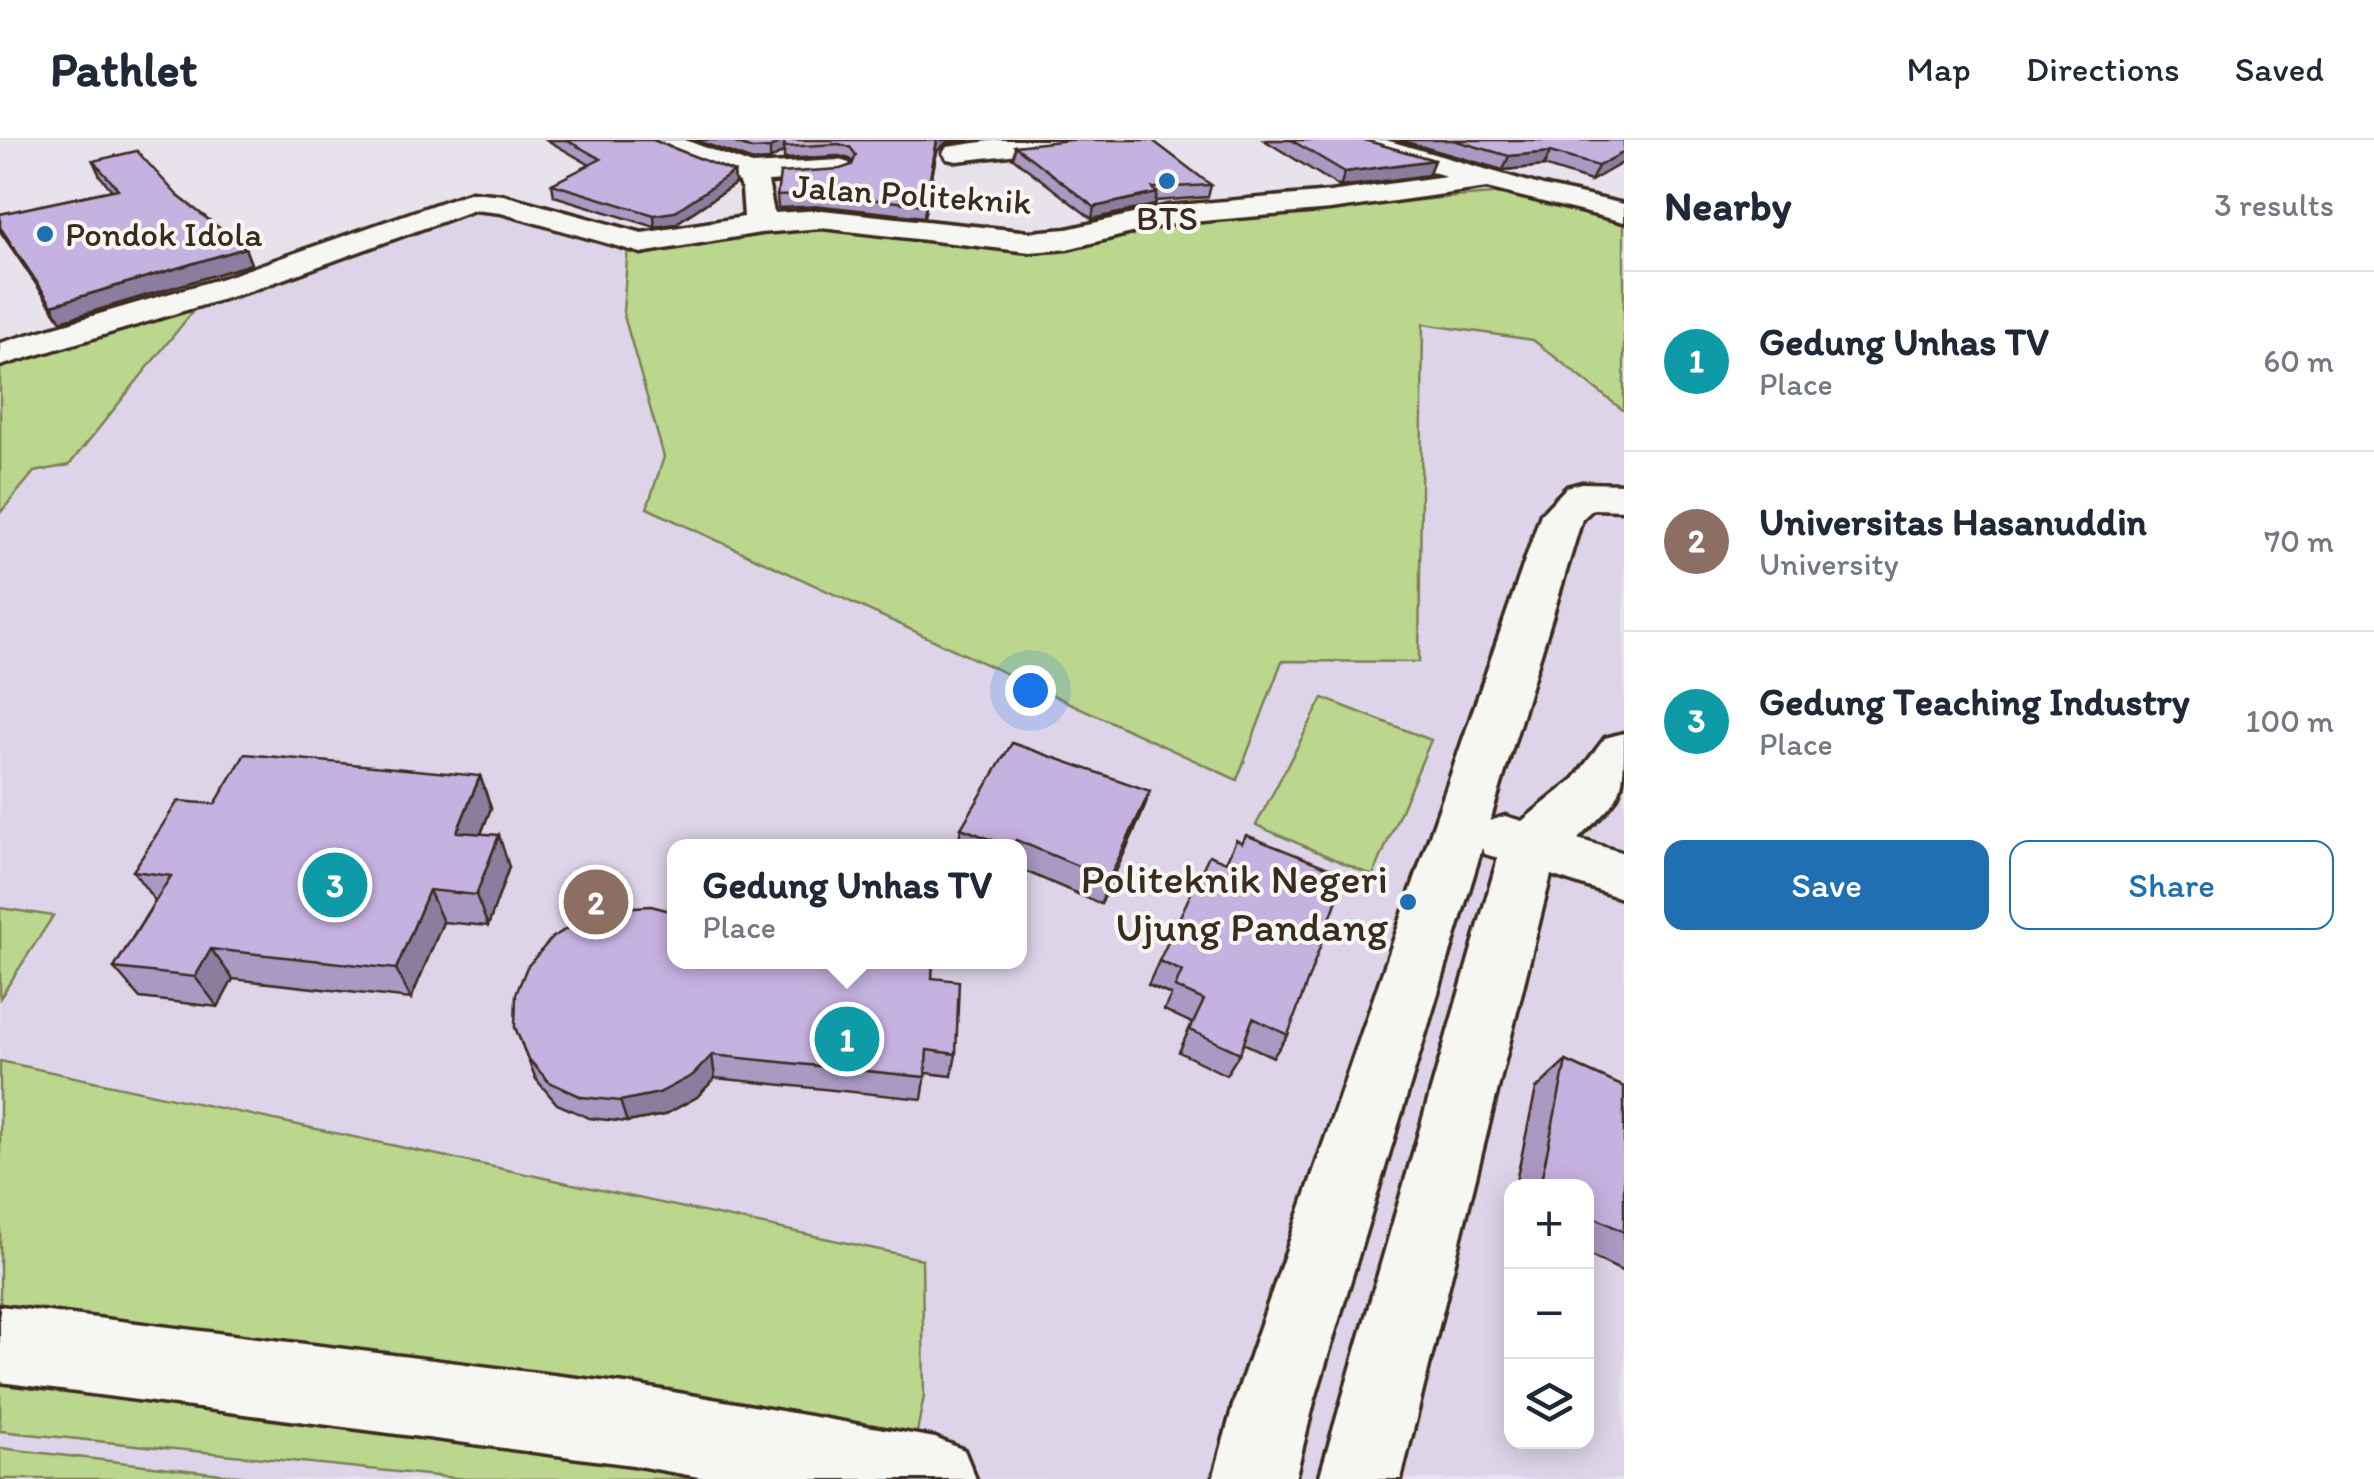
<!DOCTYPE html>
<meta charset="utf-8">
<style>
:root{--surface:#fff;--page:#f6f6f7;--text:#1f2937;--muted:#747a83;--line:#e0e1e3;--accent:#1f6fb2}
body{margin:0;font-family:Itim,sans-serif;background:var(--page);color:var(--text)}
.controls{position:absolute;right:30px;bottom:30px;display:grid;overflow:hidden;border-radius:20px;box-shadow:0 5px 25px #0003}
.controls button{width:90px;height:90px;display:grid;place-items:center;padding:0;border:0;border-bottom:2px solid var(--line);background:var(--surface);color:var(--text);font:50px sans-serif}
.you{position:absolute;left:1030px;top:550px;width:35px;height:35px;margin:-25px;border:8px solid #fff;border-radius:50%;background:#1a73e8;box-shadow:0 0 0 15px #1a73e833}
.badge{display:grid;place-items:center;width:65px;height:65px;border-radius:50%;background:var(--accent);color:#fff;font-size:32px;font-weight:700}
.pin{position:absolute;translate:-50% -50%;border:5px solid #fff;box-shadow:0 2px 10px #0006}
.popup{position:absolute;left:667px;top:699px;width:360px;height:130px;box-sizing:border-box;display:grid;place-content:center;border-radius:20px;background:var(--surface);filter:drop-shadow(0 2px 8px #0005);font-size:32px;white-space:nowrap;color:var(--muted)}
.popup b{font-size:38px;color:var(--text)}
.popup::after{content:'';position:absolute;left:50%;top:100%;margin-left:-20px;border:20px solid transparent;border-top-color:var(--surface)}
.list{margin:0;padding:0;list-style:none}
h2{display:flex;justify-content:space-between;align-items:center;height:130px;margin:0;padding:0 40px;font-size:42px}
h2 small{font-size:32px;font-weight:400;color:var(--muted)}
.list li{display:grid;grid-template-columns:65px 1fr auto;gap:30px;align-items:center;box-sizing:border-box;height:180px;padding:0 40px;border-top:2px solid var(--line)}
.list b{display:block;font-size:38px;white-space:nowrap}
.list p{margin:0;font-size:32px;white-space:nowrap;color:var(--muted)}
.list em{font-size:32px;font-style:normal;color:var(--muted)}
.actions{display:flex;gap:20px;padding:30px 40px}
.actions a{flex:1;padding:22px 0;border:2px solid var(--accent);border-radius:20px;text-align:center;font-size:35px;color:var(--accent)}
.actions .main{background:var(--accent);color:#fff}
.icon{flex:none;width:55px;height:55px;fill:none;stroke:currentColor;stroke-width:2;stroke-linecap:round;stroke-linejoin:round}
.map{position:relative;flex:none;width:1624px;height:1339px;overflow:hidden}
header{display:flex;align-items:center;gap:60px;box-sizing:border-box;height:140px;padding:0 50px;background:var(--surface);border-bottom:2px solid var(--line)}
header strong{font-size:48px}
nav{display:flex;gap:55px;margin-inline-start:auto;font-size:35px}
main{display:flex}
aside{flex:1;background:var(--surface)}
.map>svg:first-child{display:block}
.built{fill:#ded4e9;fill-rule:evenodd}
.green{fill:#bbd68d;stroke:#7b8056;stroke-width:2.5}
.lines{fill:none;stroke-linecap:round;stroke-linejoin:round}
.minor-casing{stroke:#3b2a1e;stroke-width:7}
.minor{fill:#f6f6f2;fill-rule:evenodd}
.wall{fill:#aa99c2;stroke:#3b2a1e;stroke-width:2.5}
.shaded-wall{fill:#8b7d9e;stroke:#3b2a1e;stroke-width:2.5}
.building{fill:#c6b2e1;stroke:#3b2a1e;stroke-width:2.5}
.poi-dot{fill:#1f6fb2;stroke:#f6f6f2;stroke-width:4}
.labels{text-anchor:middle;stroke-width:8;stroke-linejoin:round;paint-order:stroke}
.far-street-label{font-size:35px;fill:#3b2a1e;stroke:#f6f6f2}
.far-poi-label{font-size:35px;fill:#3b2a1e;stroke:#f6f6f2}
.poi-label{font-size:42px;fill:#3b2a1e;stroke:#f6f6f2;text-anchor:end}
</style>
<header>
<strong>Pathlet</strong>
<nav><a>Map</a><a>Directions</a><a>Saved</a></nav>
</header>
<main>
<div class="map">
<svg width="1624" height="1339" viewBox="0 0 1624 1339">
<rect width="100%" height="100%" fill="#e8e2ed"/>
<filter id="ink" filterUnits="userSpaceOnUse"><feTurbulence type="fractalNoise" baseFrequency=".01" numOctaves="2"/><feDisplacementMap in="SourceGraphic" scale="20" xChannelSelector="R" yChannelSelector="G"/><feConvolveMatrix kernelMatrix="1 2 1 2 8 2 1 2 1" color-interpolation-filters="sRGB"/></filter>
<g filter="url(#ink)">
<path class="built" d="M476 66 628 106 702 104 733 94 816 84 1052 112 1082 109 1120 91 1624 77V1339H0V228L230 154 283 143ZM674 706H1020V822H674ZM1512 1046H1586V1302H1512Z"/>
<g class="green">
<path d="M1516 52 1624 77V271L1533 200 1423 184 1419 522 1282 521 1237 640 647 368 664 317 623 172 628 106 702 104 733 94 816 84 1052 112C1088 108 1120 91 1155 82Z"/>
<path d="M198 165 69 325 34 332 0 373V228Z"/>
<path d="M1323 558 1431 600 1373 736 1256 685Z"/>
<path d="M0 768 53 776 0 858Z"/>
<path d="M0 921 922 1119 924 1256 908 1339H465L0 1291Z"/>
<path d="M0 1308 264 1339H0Z"/>
</g>
<g class="lines">
<g class="minor-casing">
<g id="minor">
<path d="M645 0H685L752 25 839 20 849 23 853 29 849 35 839 38 768 42 774 73 822 70 1030 92 1067 89 1168 66 1330 52 1446 36 1346 6 1342 0H1386L1543 46 1624 64V82L1487 48 1330 70 1168 84 1067 109 1030 112 822 88 760 93 641 113 501 73 474 70 250 151 0 226V203L226 137 471 52 503 55 642 93 744 77 742 49 737 40 649 6Z"/>
<path d="M996 0H1083L1069 8 957 21 947 19 943 13 947 7Z"/>
<path d="M1582 343 1624 344V370L1593 369 1582 379 1490 681 1505 676 1522 681 1574 639 1605 598 1624 593C1624 659 1624 654 1578 699L1624 713V759L1551 735 1401 1339H1319L1498 718 1485 714 1482 708 1314 1262 1295 1339H1213L1234 1262 1541 374 1567 347Z"/>
<path d="M0 1166 633 1245 935 1298 964 1310 976 1339H710L633 1325 0 1242Z"/>
</g>
</g>
<use href="#minor" class="minor"/>
</g>
<g class="wall">
<path d="M547 0H653L734 32 735 44 675 84 655 87 554 56 552 44 590 25Z"/>
<path d="M695 0H970L946 3 937 11 924 77 822 66 778 68 777 56 852 25 853 23 850 19 839 16 784 19V11L770 20 753 21Z"/>
<path d="M1264 0H1364L1434 20 1428 35 1340 47Z"/>
<path d="M1399 0H1624L1591 41 1544 26 1503 30Z"/>
<path d="M1015 6 1211 45 1208 57 1156 61 1155 65 1092 79 1013 18Z"/>
<path d="M93 21 178 56 245 108 251 124 61 181 0 91V74L112 50 100 36Z"/>
<path d="M480 636 491 668 481 694 509 727 488 786 443 782 411 859 233 839 218 867 140 858 114 828 155 761 133 731 215 664Z"/>
<path d="M1150 651 1141 676 1101 764 1020 729V706H958L961 688Z"/>
<path d="M1226 722 1288 895 1273 917 1243 903 1240 913 1226 935 1179 912 1192 883 1164 870 1171 855 1148 845 1159 821Z"/>
<path d="M674 822 932 838 956 914 952 936 926 933 922 959 715 938 697 957 664 975 627 982 589 978 557 964 536 939 515 887Z"/>
<path d="M1566 921 1624 947V1132L1586 1114V1046H1515L1536 949Z"/>
</g>
<g class="shaded-wall">
<path d="M783 0H785L784 11 770 20V8Z"/>
<path d="M937 0H970L946 3 937 11 924 77Z"/>
<path d="M1550 12 1544 26 1503 30 1509 16Z"/>
<path d="M1624 12V22L1591 41 1598 26Z"/>
<path d="M1434 20 1428 35 1340 47 1345 32Z"/>
<path d="M734 32 735 44 675 84 655 87 654 75Z"/>
<path d="M1157 53 1155 65 1092 79 1094 67Z"/>
<path d="M245 108 251 124 61 181 52 165Z"/>
<path d="M480 636 491 668 469 724 457 692Z"/>
<path d="M1150 651 1141 676 1101 764 1109 739Z"/>
<path d="M499 695 509 727 488 786 476 755Z"/>
<path d="M429 750 443 782 411 859 396 829Z"/>
<path d="M211 809 233 839 218 867 195 837Z"/>
<path d="M712 915 715 938 697 957 664 975 627 982 620 961Z"/>
</g>
<g class="building">
<path d="M566 0H653L734 32 674 72 654 75 552 44 601 19Z"/>
<path d="M727 0H783L770 8 752 9Z"/>
<path d="M785 0H937L925 65 822 54 777 56 780 33 840 29 852 25 856 15 850 7 839 4 784 7Z"/>
<path d="M1070 0H1152L1211 45 1153 48 1157 53 1094 67 1015 6Z"/>
<path d="M1291 0H1364L1434 20 1345 32Z"/>
<path d="M1453 0H1624V12L1598 26 1550 12 1509 16Z"/>
<path d="M137 11 178 56 245 108 52 165 0 87V74L118 49 93 21Z"/>
<path d="M1012 603 1150 651 1109 739 1016 700 1012 706H1008L961 688Z"/>
<path d="M245 614 480 636 457 692 499 695 476 755 429 750 396 829 211 809 195 837 114 828 171 736 133 731 178 661 215 664Z"/>
<path d="M1246 695 1346 735 1288 895 1253 878 1240 913 1190 890 1204 860 1175 847 1182 831 1159 821 1209 715 1226 722 1236 700 1242 703Z"/>
<path d="M651 766 674 772V822H933L932 838 959 841 956 914 927 910 925 937 712 915 693 935 659 953 620 961 582 957 549 942 527 917 515 887 516 854 527 827 552 798 582 779 616 768Z"/>
<path d="M1566 921 1624 947V1092L1586 1073V1046H1540Z"/>
</g>
</g>
<g class="poi-dot">
<circle cx="1167" cy="41" r="10"/>
<circle cx="45" cy="94" r="10"/>
<circle cx="1408" cy="762" r="10"/>
</g>
<g class="labels">
<g class="far-street-label">
<text transform="translate(912 54) rotate(4)" y="12">Jalan Politeknik</text>
</g>
<g class="far-poi-label">
<text x="1167" y="90">BTS</text>
<text x="65" y="106" text-anchor="start">Pondok Idola</text>
</g>
<g class="poi-label">
<text x="1388" y="753">Politeknik Negeri<tspan x="1388" dy="48">Ujung Pandang</tspan></text>
</g>
</g>
</svg>
<div class="controls">
<button>+</button>
<button>−</button>
<button><svg class="icon" aria-label="layers" viewBox="0 0 24 24"><path d="M12 4l9 5-9 5-9-5zM3 14l9 5 9-5"/></svg></button>
</div>
<div class="you"></div>
<div class="pin badge" style="left:847px;top:899px;background:#0f9aa8">1</div>
<div class="popup"><b>Gedung Unhas TV</b>Place</div>
<div class="pin badge" style="left:596px;top:762px;background:#8d6e63">2</div>
<div class="pin badge" style="left:335px;top:745px;background:#0f9aa8">3</div>
</div>
<aside>
<h2>Nearby<small>3 results</small></h2>
<ul class="list">
<li><span class="badge" style="background:#0f9aa8">1</span><div><b>Gedung Unhas TV</b><p>Place</p></div><em>60 m</em></li>
<li><span class="badge" style="background:#8d6e63">2</span><div><b>Universitas Hasanuddin</b><p>University</p></div><em>70 m</em></li>
<li><span class="badge" style="background:#0f9aa8">3</span><div><b>Gedung Teaching Industry</b><p>Place</p></div><em>100 m</em></li>
</ul>
<div class="actions"><a class="main">Save</a><a>Share</a></div>
</aside>
</main>
